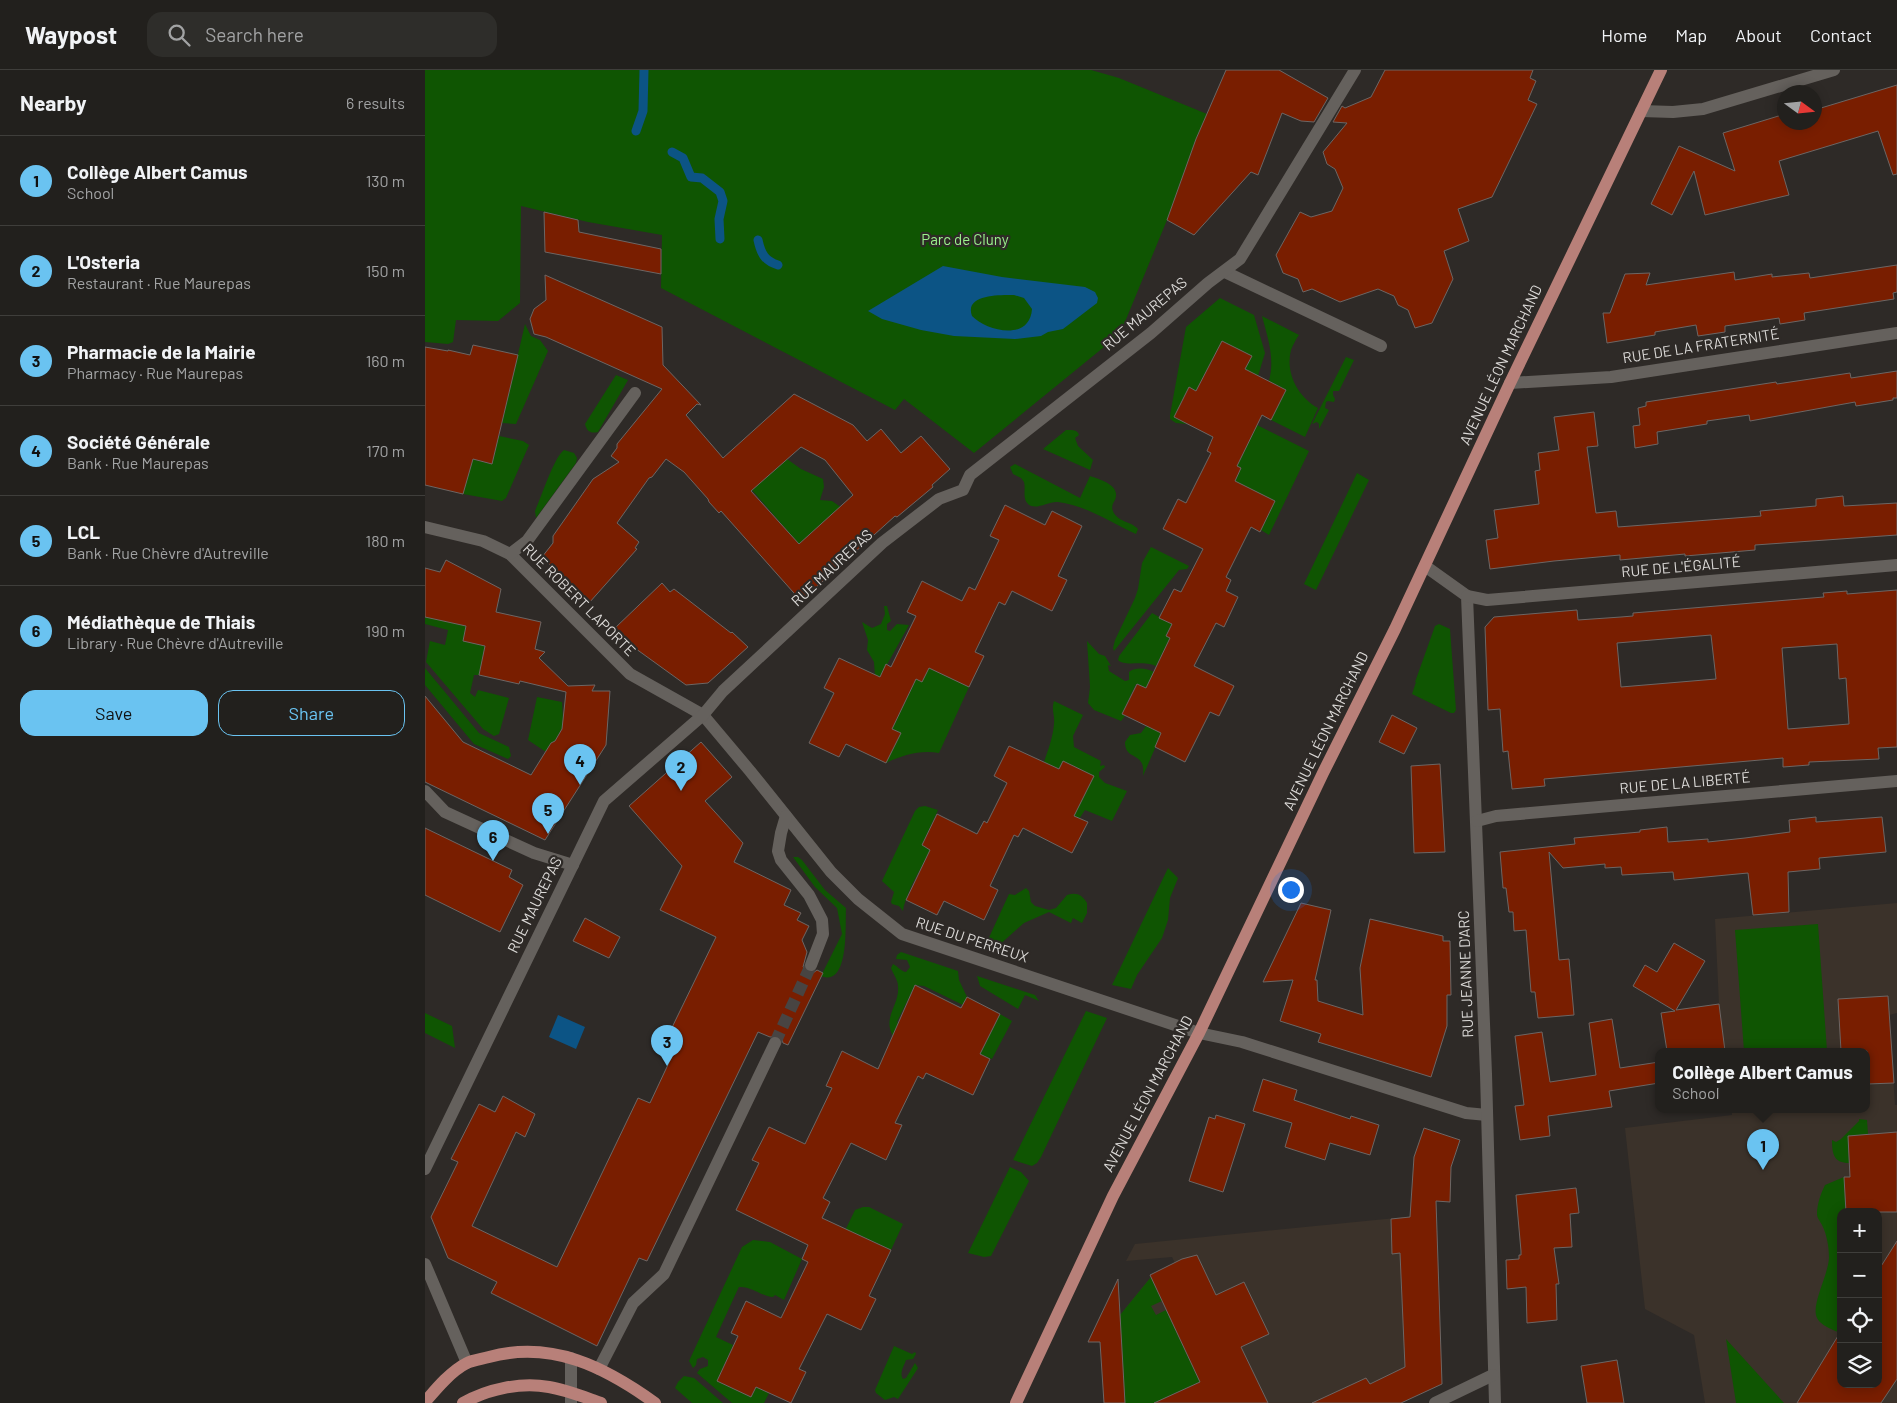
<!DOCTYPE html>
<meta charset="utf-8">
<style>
:root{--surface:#22201d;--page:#2e2d2a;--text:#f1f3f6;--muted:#a2a3a4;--line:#3f3e3b;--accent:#6ac3f1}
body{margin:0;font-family:Barlow,sans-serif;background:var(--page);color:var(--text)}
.controls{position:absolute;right:15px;bottom:15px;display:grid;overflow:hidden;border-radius:10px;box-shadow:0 2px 12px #0003}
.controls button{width:45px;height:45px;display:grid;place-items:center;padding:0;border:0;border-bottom:1px solid var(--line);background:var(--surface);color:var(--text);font:25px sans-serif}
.compass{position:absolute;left:1352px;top:15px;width:45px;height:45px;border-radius:50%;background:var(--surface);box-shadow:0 2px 12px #0003;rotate:105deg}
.you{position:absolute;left:865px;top:819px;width:18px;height:18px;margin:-12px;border:4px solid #fff;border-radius:50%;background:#1a73e8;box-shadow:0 0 0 8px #1a73e833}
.badge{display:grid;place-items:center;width:32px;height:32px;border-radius:50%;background:var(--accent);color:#111;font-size:16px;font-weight:700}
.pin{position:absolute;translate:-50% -41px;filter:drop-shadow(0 1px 2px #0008)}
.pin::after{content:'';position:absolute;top:26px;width:18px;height:15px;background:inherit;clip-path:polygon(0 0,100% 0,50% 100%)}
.popup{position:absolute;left:1230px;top:978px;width:215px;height:65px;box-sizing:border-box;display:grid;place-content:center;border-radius:10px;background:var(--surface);filter:drop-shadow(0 1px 4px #0005);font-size:16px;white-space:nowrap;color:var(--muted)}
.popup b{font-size:19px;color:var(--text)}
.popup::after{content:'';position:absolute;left:50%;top:100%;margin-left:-10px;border:10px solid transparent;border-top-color:var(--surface)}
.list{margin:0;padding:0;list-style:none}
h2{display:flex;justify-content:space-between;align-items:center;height:65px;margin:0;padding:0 20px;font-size:21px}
h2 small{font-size:16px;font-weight:400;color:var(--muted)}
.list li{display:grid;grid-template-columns:32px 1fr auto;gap:15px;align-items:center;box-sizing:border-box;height:90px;padding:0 20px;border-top:1px solid var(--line)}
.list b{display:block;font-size:19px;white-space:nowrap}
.list p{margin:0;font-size:16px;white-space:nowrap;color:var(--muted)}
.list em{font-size:16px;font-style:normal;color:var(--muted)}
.actions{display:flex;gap:10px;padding:15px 20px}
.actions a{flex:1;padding:11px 0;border:1px solid var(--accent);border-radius:15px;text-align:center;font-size:18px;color:var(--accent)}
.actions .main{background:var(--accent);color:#111}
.icon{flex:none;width:28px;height:28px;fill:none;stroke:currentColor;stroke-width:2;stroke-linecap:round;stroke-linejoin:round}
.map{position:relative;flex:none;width:1472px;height:1333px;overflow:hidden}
header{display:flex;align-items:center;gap:30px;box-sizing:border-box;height:70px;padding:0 25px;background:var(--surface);border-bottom:1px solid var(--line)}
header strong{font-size:24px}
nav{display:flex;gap:28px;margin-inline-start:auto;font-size:18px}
.search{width:350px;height:45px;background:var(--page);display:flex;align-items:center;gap:12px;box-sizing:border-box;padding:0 18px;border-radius:15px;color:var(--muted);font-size:19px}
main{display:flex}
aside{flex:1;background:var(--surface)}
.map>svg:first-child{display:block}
.built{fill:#3b322a;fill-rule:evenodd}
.green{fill:#0f5502}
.water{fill:#0c5485;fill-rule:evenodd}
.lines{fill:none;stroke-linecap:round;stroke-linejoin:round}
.stream{stroke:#0c5485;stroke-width:9}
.building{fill:#791e00;stroke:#6c6664;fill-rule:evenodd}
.minor-tunnel{stroke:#484442;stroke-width:12;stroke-dasharray:12 6;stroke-linecap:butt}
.minor{stroke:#65615d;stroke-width:12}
.major{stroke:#b88079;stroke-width:12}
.labels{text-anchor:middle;stroke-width:4.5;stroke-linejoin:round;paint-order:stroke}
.park-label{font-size:15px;fill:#9bf38d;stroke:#2e2a27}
.street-label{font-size:15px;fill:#dcdad8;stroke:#2e2a27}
</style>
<header>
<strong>Waypost</strong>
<div class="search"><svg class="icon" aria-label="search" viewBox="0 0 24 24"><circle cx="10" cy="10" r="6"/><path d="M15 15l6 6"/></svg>Search here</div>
<nav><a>Home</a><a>Map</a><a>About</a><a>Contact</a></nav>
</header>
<main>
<aside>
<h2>Nearby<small>6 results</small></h2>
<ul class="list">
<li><span class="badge">1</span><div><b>Collège Albert Camus</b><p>School</p></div><em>130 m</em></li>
<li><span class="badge">2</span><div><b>L'Osteria</b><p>Restaurant · Rue Maurepas</p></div><em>150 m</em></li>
<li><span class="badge">3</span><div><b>Pharmacie de la Mairie</b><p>Pharmacy · Rue Maurepas</p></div><em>160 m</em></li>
<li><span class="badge">4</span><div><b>Société Générale</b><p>Bank · Rue Maurepas</p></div><em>170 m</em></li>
<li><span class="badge">5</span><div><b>LCL</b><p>Bank · Rue Chèvre d'Autreville</p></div><em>180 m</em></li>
<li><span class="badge">6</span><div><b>Médiathèque de Thiais</b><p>Library · Rue Chèvre d'Autreville</p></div><em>190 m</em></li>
</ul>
<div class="actions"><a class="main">Save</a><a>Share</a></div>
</aside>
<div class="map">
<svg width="1472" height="1333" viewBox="0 0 1472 1333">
<rect width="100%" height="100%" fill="#2e2a27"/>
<g class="built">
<path d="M1472 833V943L1464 945 1470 1035H1472V1333H1280L1269 1265 1220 1239 1200 1058 1307 1045V1039H1442V981H1300L1294 934 1290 849ZM1416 1142H1453V1314H1416Z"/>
<path d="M1011 1144 1017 1314 976 1333H700L695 1245 726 1207 750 1193 747 1187 701 1191 710 1174Z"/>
</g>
<g class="green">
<path d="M0 0H666L694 8 782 44 742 150 695 264 549 383 479 329 470 340 236 218 237 165 163 152 96 136 95 233 73 251 31 250 28 272 23 274 0 272Z"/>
<path d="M795 228 829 245 840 283 833 306 819 301 826 286 797 272 776 311 773 322 764 318 749 347 762 354 751 353 745 349V345L761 257Z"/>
<path d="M837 246 874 265C871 269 868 275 866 280 860 303 873 327 893 338L880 367 846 350 861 320 844 311C850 288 843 269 837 246Z"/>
<path d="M100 254 106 266 115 270 123 281 91 354 77 353Z"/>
<path d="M921 287 929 290 914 321H908V325L910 329 909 332 903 331 901 332 900 338 904 340 894 359V354L892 352 887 354Z"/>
<path d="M191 305 203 310 173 362C165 364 162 361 160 354Z"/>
<path d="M832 355 884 381 844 465 836 460 850 431 810 412 816 398 812 396Z"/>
<path d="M641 360C647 360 652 359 654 365L650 368 653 376 668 390 665 400 618 379Z"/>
<path d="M74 366 98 371 104 375 81 428 77 431 38 424 39 420H38L46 389 67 394Z"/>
<path d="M139 380 149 383 152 388 151 393 111 448 110 441C116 428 129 387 139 380Z"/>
<path d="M362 389 376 399 398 409 399 417 395 430 407 431 417 438 374 474 327 420Z"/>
<path d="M590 394 655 428 665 406C676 410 696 415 690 430 688 433 686 437 688 441 692 452 706 451 713 459L711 464C687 453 660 435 633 432 623 431 611 441 603 434 597 428 601 419 599 412L596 408 588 404 585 397Z"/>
<path d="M932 403 944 410 891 520 879 514Z"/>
<path d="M726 477 764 496 762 499 754 500 689 581 688 578 690 570 710 528 713 519 717 493Z"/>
<path d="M459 536H462L466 551 462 554V560L465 561 472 554 484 555 454 609 450 607 449 592 442 580 443 570 437 552 447 558 456 554 460 544Z"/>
<path d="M727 543 747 554 741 565 745 568 731 596C717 590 699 597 693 590L694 586Z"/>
<path d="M44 544 38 571 60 576 54 605H49L45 623 50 627 53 620 84 628 74 664 69 666 58 659 1 592 5 571 20 575 23 560 0 554V547Z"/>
<path d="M1014 554 1025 559 1031 640 1029 643H1026L987 624 991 612H990L1010 556Z"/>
<path d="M662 571 674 584 680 586 686 596 683 595 684 601 700 611 704 610V602C711 597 721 598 729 602L722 618 711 614 697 644 700 646 696 651 669 640 663 633 665 617Z"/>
<path d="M504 596 544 617 514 683C495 680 478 685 461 693L475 663 466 658 472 649 491 609Z"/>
<path d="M0 598 54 663 84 677 86 686 83 689 49 674 0 615Z"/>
<path d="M112 627 137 632 138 650 141 651 130 671 126 673 121 682 103 670Z"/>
<path d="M629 631 658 645 648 666 649 677 676 691 675 696 679 695 680 697 674 702V707L680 713 702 721 687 751 660 740 654 749 648 745 668 706 638 691 633 700 619 692C623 680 628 667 629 654 630 644 626 641 629 631Z"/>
<path d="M721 656 737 662 718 706C721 680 700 692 700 672L705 665 716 663Z"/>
<path d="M500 736 513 740 497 775 507 781C496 796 481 823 478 841L474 836 467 834 466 832 469 822 457 811 490 741 494 737Z"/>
<path d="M368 787H373L377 790 400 820 421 838C420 853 425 918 396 906L417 864 412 838 390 817Z"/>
<path d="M743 798 753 808 745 828 743 850 737 868 712 905 706 919 687 915Z"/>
<path d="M601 818 604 821 606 832 610 836 624 840 631 838 642 825C652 822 657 825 662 833V843L657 853 648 848 646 853 624 842 599 853 572 877 561 874 584 824 590 825Z"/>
<path d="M1393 854 1402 981H1319L1310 860Z"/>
<path d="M476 882 533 901 534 910 542 927 538 935 499 916 490 915 472 952 481 957 468 966C457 947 475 935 473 916 473 910 468 904 466 898L468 894C473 896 475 901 481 902L485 897 482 890 471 889 472 885Z"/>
<path d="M552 906 610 925 614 931 600 925 593 939 555 916Z"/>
<path d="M661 941 682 948 616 1087 612 1093 607 1096 588 1090Z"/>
<path d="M0 943 27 956 30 978 0 963Z"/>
<path d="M575 944 587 951 567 989 555 984Z"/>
<path d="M1434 1049 1442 1050 1443 1064 1423 1066 1424 1093C1409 1093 1407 1084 1407 1070L1411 1072 1416 1069 1434 1051Z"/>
<path d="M585 1097 596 1102 604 1111 566 1186 559 1187 543 1183Z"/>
<path d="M1419 1107 1421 1142H1416L1415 1263C1407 1259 1393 1255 1391 1245 1388 1231 1403 1205 1404 1188 1404 1177 1402 1165 1397 1155 1395 1151 1392 1148 1392 1144 1392 1134 1396 1123 1400 1115Z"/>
<path d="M438 1137H444L478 1154 466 1180 432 1164 416 1169 430 1140Z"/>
<path d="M328 1170 345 1172 377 1189 359 1230 350 1225 348 1227C336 1226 326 1216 314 1217L312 1221 291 1267 308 1275 292 1311 326 1327 331 1317 344 1323 339 1333H307L272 1303 275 1299 283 1296V1290L278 1287 272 1289 271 1295 268 1298 264 1291 317 1177Z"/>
<path d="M726 1207 737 1231 726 1236 731 1245 741 1240 775 1312 729 1333H700L695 1245Z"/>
<path d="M1301 1269 1359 1333H1311Z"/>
<path d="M469 1276 487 1284 490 1282 491 1284 488 1289 481 1290C479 1296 474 1303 478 1309L481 1308 490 1293 493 1298 473 1329 469 1327 460 1330 451 1323 450 1320Z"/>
<path d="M259 1306 269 1308 298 1333H267L250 1318 253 1312Z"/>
</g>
<g class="water">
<path d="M518 196 577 207 660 217 670 222 673 228 672 233 638 259 623 262 616 266 590 269 529 266 496 260 457 249 443 241ZM589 225 599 228 607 239C605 272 561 261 547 246 539 224 575 225 589 225Z"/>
<path d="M133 945 160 957 151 979 124 967Z"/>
</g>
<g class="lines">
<g class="stream">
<path d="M211 61 218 41 219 0"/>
<path d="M247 82 258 88 266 107 277 108 295 122 298 131 294 149 295 169"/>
<path d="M333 170C336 184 340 191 353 195"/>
</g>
</g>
<g class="building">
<path d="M801 0H854L903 28 889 52 876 51 857 43 833 105 826 102 769 165 742 150 771 69Z"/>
<path d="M960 0H1108L1105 8 1111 11 1103 30 1112 34 1067 127 1033 139 1044 171 1019 181 1028 209 1007 253 990 258 983 240 973 235 969 226 953 219 915 232 887 219 878 222 873 209 858 203 851 185 875 142 886 147 907 141 918 118 910 99 902 94 898 82 922 53 908 52 917 36 920 38 946 27Z"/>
<path d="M1472 15V104L1468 105 1453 61 1354 91 1364 125 1280 145 1269 101 1247 145 1226 134 1254 76 1310 101 1298 63 1360 44V52H1390V35L1394 34 1396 38Z"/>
<path d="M119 142 153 150 154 162 236 179V204L120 182Z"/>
<path d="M1472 195V222L1468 223 1469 229 1379 243 1380 250 1355 254 1354 248 1321 253 1300 256V262L1273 266 1271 255 1230 262V265L1182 273 1178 243H1185L1200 204 1225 203 1221 215 1309 202 1310 210 1347 204V207L1384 203 1385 208Z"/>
<path d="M120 205 237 257 238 295 276 335 272 334 261 345 298 388 369 324 428 355 442 371 456 359 476 383 496 366 525 399 507 415 508 417 472 447 470 446 376 531 296 441 294 443 284 432 283 429 259 402 241 389 227 407 224 408 192 453 214 472 210 478 212 479 164 533 117 487 128 473V466L168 409 194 392 186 386 192 378V374L237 319 121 267 109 264 105 249 109 239 121 230ZM376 377 400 390 428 425 374 474 326 421Z"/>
<path d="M797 271 827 286 820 299 861 320 846 350 837 345 812 396 816 398 810 411 850 431 835 462 826 457 801 507 806 510 801 521 813 527 799 557 791 553 769 596 809 616 794 646 785 642 760 692 730 677 736 663 697 644 712 614 721 618 745 568 741 566 747 554 734 548 749 519 756 522 778 479 738 459 753 429 761 433 786 383 782 381 788 367 749 347 764 317 771 321Z"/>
<path d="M48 275 93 285 67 394 48 389 38 424 0 415V277L23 281V280L45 285Z"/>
<path d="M1472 301V328H1468V330L1431 336 1430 332 1325 351 1324 345 1282 351V354L1232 362 1233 374 1210 378 1208 356 1215 355 1213 338 1221 336V332L1351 312 1352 314 1425 303 1426 308Z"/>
<path d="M1169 342 1173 376 1162 377 1171 443 1191 441 1193 457 1336 446 1335 441 1391 436V429L1418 426 1419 436 1472 433V465L1330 475V480L1260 486V484L1195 490V485L1129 491 1065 499 1061 470 1073 468 1069 440 1114 434 1110 401 1115 400 1113 383 1134 380 1129 347Z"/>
<path d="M580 435 620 455 627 441 657 456 633 506 642 510 627 541 587 521 580 535 574 532 550 582 559 586 544 617 504 598 497 612 491 609 467 659 476 663 461 693 421 674 414 687 384 673 409 623 399 618 414 588 455 607 461 594 466 597 491 546 482 542 497 511 537 531 544 517 550 520 574 470 565 466Z"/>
<path d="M21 490 76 519 71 542 116 552 110 579 120 582 114 588 143 616 170 615 167 621H185L181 675 120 770 0 712V626L38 672 106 705 126 673 130 671 137 659 141 622 95 611 94 614 54 605 60 576 38 571 41 556 0 547V498L15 502Z"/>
<path d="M237 513 245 522 249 519 306 563 307 562 323 577 283 613 261 615 207 576 190 558Z"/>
<path d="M1472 520V677L1453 678 1454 689 1384 692V695L1358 697V688L1119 709 1120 716 1087 719 1083 681 1078 682 1075 639 1063 640 1060 557 1069 547 1152 540 1153 550 1196 547 1208 546V543L1399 527 1398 523 1422 521V524ZM1286 565 1291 609 1196 617 1192 573ZM1412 574 1414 609 1421 608 1424 654 1363 659 1357 578Z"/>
<path d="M967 645 992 658 979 684 954 672Z"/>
<path d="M276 672 307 707 280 731 318 773 309 792 366 820 359 835 376 843 372 850 384 856 377 870 382 882 378 897 384 903H388L392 900 398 903 363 975 358 973 357 969 353 966 345 967 333 962 222 1191 214 1188 172 1276 66 1223 72 1212 23 1188 6 1147 33 1092 26 1089 54 1034 70 1042 78 1026 110 1044 100 1067 91 1062 47 1156 132 1197 213 1028 225 1033 248 984 237 978 291 867 235 840 257 796 204 736Z"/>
<path d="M584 676 634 699 638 691 669 706 649 746 663 752 647 783 598 758 593 767 589 765 565 816 573 820 559 850 519 831 512 845 481 830 505 780 497 775 512 744 552 764 559 751 562 753 582 713 569 706Z"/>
<path d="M1015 694 1020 782 989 783 986 696Z"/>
<path d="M1391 747V752L1457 747 1461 782 1394 788 1395 799 1363 802 1364 842 1328 845 1323 803 1249 810 1248 802 1197 805 1196 797 1180 798V794L1138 798 1124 782 1134 890 1144 889 1149 945 1113 948 1110 922H1106L1101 860 1089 861 1088 842H1084L1081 818H1078L1075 782 1150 774 1149 768 1215 762V760L1242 757 1243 772 1283 769V772L1320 768 1365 762 1364 750Z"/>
<path d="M0 758 87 800 84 807 98 815 75 862 0 825Z"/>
<path d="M876 833 906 840 890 910H892L893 931 938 945 935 898 945 849 1018 866V871H1025L1026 925H1022V956L1006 1007 893 972 896 964 855 951 868 910 838 912Z"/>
<path d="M160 848 195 867 184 888 148 871Z"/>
<path d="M1249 873 1280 891 1251 940 1294 934 1300 981H1242L1236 943 1250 941 1208 916 1220 895 1232 902Z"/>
<path d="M490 915 536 938 542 927 575 944 555 984 565 989 548 1025 501 1003 498 1009 493 1006 470 1053 477 1055 461 1090 426 1073 398 1128 405 1132 397 1148 466 1180 444 1226 451 1229 436 1260 402 1244 374 1299 381 1302 366 1333 331 1317 326 1327 292 1311 313 1266 306 1263 321 1231 356 1248 383 1192 377 1189 383 1175 311 1140 334 1093 327 1090 344 1057 380 1074 407 1018 401 1016 417 981 453 999Z"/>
<path d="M1463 926 1469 1013 1442 1014V981H1416L1413 929Z"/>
<path d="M1187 949 1195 998 1234 992V1013L1184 1021 1187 1037 1123 1046 1125 1066 1095 1070 1090 1036 1099 1035 1090 966 1117 962 1125 1012 1171 1005 1164 953Z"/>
<path d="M838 1009 872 1020 869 1030 925 1049 926 1046 954 1055 945 1085 905 1073 900 1090 860 1077 867 1053 828 1041Z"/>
<path d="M791 1045 820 1054 798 1122 764 1111 784 1047 790 1049Z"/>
<path d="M999 1058 1035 1070 1026 1097 1025 1132 1011 1131 1017 1314 976 1333H887L941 1308 945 1314 980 1297 975 1183 967 1184 966 1149 985 1147 989 1087Z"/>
<path d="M1472 1062V1142H1421L1419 1107H1425L1423 1066Z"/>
<path d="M1151 1118 1154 1143 1145 1144 1147 1177 1129 1178 1134 1214H1131L1132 1250 1102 1253 1101 1217 1082 1219 1081 1190 1094 1189V1185H1096V1181L1091 1125Z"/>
<path d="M1472 1171V1309L1456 1333H1372L1416 1261V1314H1453V1201Z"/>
<path d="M772 1185 791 1225 819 1212 844 1264 816 1277 843 1333H729L775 1312 725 1205 757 1189Z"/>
<path d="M693 1209 700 1333H679L675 1272H663Z"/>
<path d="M1192 1290 1199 1333H1162L1156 1296Z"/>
</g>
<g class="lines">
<path class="minor-tunnel" d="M350 973 386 895"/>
<g class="minor">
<path d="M1216 41 1248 42 1278 39 1409 0"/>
<path d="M800 202 956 276"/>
<path d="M1085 313 1186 307 1472 263"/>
<path d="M0 457 58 471 85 484 205 604 278 645 325 701 406 802 433 829 477 864 774 963 817 972 1041 1043 1062 1045"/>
<path d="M85 484 102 471 210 323"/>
<path d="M1000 496 1042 526 1061 1004 1070 1333"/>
<path d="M1042 526 1062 530 1472 495"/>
<path d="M0 721 20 742 109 783 148 795"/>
<path d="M361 746 356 763 353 781 356 790 384 825 397 850 398 864 386 895"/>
<path d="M1052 751 1071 746 1472 711"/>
<path d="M0 1099 179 731 278 645 298 621 457 473 514 429 538 420 545 405 726 263 783 213 815 189 930 0"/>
<path d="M0 1194 42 1293"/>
<path d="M174 1299 208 1233 239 1204 350 973"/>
<path d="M146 1333V1288"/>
<path d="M1010 1333 1068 1305"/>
</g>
<g class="major">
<path d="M0 1332C11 1319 26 1301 42 1293 48 1290 57 1289 64 1287 127 1270 180 1297 230 1333"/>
<path d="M38 1333C63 1319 95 1312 124 1317 142 1320 159 1327 176 1333"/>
<path d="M591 1333 688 1126 774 963 898 703 970 559 1085 313 1236 0"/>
</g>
</g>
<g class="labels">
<g class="park-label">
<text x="540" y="175">Parc de Cluny</text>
</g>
<g class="street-label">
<text transform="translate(720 244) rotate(-40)" y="5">RUE MAUREPAS</text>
<text transform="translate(1276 276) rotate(-9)" y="5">RUE DE LA FRATERNITÉ</text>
<text transform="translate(1076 295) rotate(-65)" y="5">AVENUE LÉON MARCHAND</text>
<text transform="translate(1256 497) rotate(-5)" y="5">RUE DE L'ÉGALITÉ</text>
<text transform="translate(407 498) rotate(-43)" y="5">RUE MAUREPAS</text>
<text transform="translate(154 530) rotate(45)" y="5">RUE ROBERT LAPORTE</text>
<text transform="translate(901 661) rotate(-64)" y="5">AVENUE LÉON MARCHAND</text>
<text transform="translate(1260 713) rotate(-5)" y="5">RUE DE LA LIBERTÉ</text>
<text transform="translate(110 835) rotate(-64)" y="5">RUE MAUREPAS</text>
<text transform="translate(547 870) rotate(18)" y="5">RUE DU PERREUX</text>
<text transform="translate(1041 904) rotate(-92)" y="5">RUE JEANNE D'ARC</text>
<text transform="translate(723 1024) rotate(-62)" y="5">AVENUE LÉON MARCHAND</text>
</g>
</g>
</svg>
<div class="controls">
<button>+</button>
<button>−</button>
<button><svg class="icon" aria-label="locate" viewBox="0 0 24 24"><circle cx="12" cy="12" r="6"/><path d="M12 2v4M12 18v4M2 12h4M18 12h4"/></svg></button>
<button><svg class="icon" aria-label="layers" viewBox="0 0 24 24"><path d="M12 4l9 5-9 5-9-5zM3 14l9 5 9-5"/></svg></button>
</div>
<svg class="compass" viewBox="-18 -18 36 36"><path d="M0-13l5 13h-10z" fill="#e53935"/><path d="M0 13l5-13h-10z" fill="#a2a3a4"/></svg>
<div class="you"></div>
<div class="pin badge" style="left:1338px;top:1100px">1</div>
<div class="popup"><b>Collège Albert Camus</b>School</div>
<div class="pin badge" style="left:256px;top:721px">2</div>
<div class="pin badge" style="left:242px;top:996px">3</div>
<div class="pin badge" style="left:155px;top:715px">4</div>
<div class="pin badge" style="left:123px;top:764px">5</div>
<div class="pin badge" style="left:68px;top:791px">6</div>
</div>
</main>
